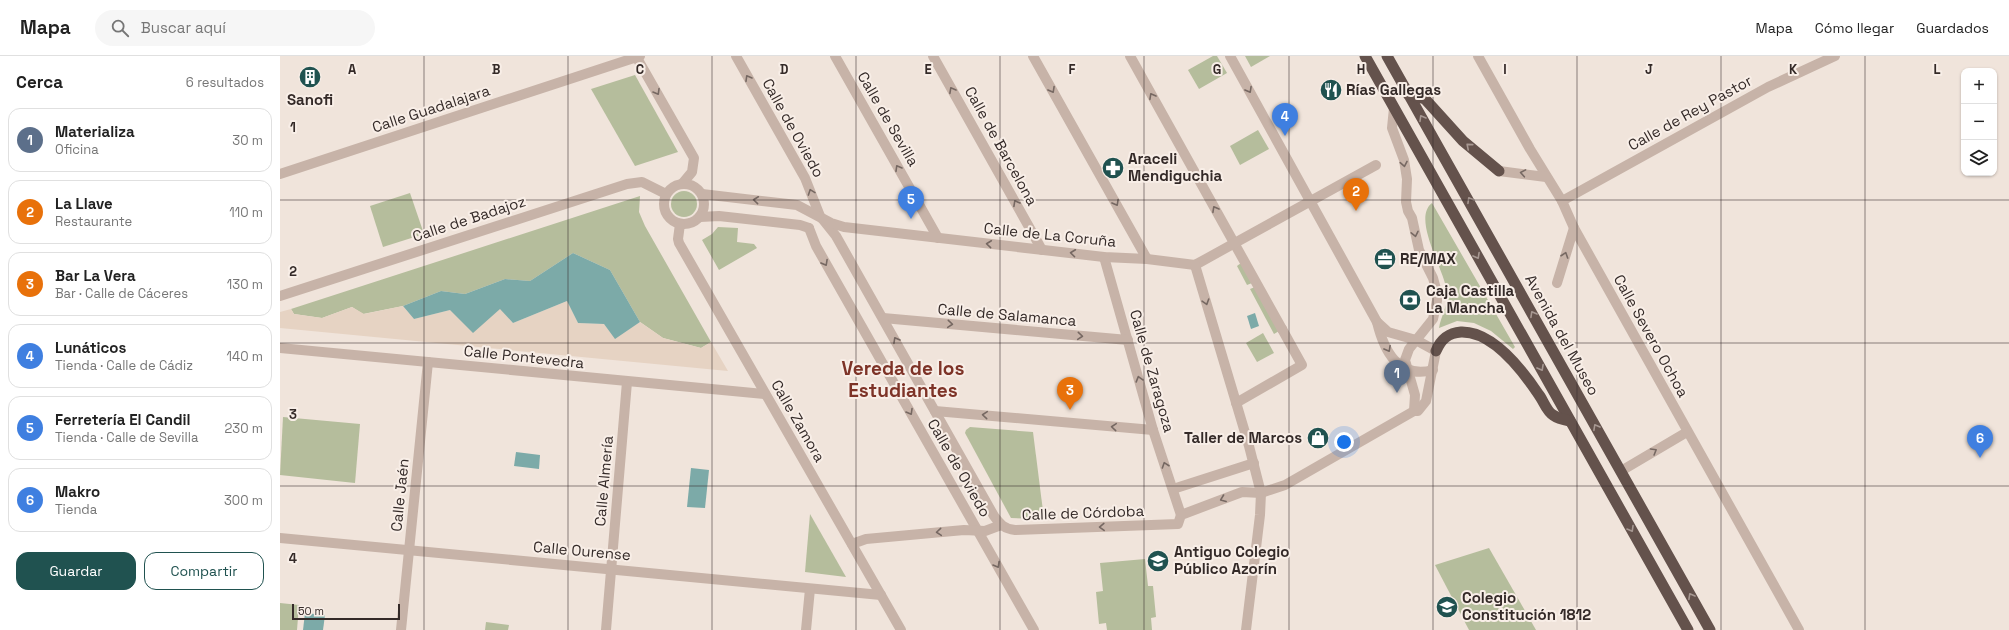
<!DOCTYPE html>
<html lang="es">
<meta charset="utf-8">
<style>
:root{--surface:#fff;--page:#f6f6f6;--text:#222;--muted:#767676;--line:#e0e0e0;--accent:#205250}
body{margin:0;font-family:"Space Grotesk",sans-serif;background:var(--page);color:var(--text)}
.controls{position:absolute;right:12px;top:12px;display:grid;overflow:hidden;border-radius:8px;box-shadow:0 1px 3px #0004}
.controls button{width:36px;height:36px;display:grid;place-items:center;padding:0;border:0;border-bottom:1px solid var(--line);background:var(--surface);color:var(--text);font:20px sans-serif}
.scale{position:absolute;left:12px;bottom:10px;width:108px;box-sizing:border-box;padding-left:4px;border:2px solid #342a28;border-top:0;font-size:11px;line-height:14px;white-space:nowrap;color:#342a28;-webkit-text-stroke:3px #f8eee7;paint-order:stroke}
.you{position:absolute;left:1064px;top:386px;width:14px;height:14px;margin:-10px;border:3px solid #fff;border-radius:50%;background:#1a73e8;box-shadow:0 0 0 6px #1a73e833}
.badge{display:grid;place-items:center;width:26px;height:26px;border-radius:50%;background:var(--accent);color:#fff;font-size:13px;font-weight:700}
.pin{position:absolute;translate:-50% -33px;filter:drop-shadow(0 1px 2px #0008)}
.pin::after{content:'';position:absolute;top:21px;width:14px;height:12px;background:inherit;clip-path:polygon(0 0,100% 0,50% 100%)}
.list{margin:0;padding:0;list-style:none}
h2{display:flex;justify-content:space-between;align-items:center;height:52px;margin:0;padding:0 16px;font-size:17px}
h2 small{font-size:13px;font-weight:400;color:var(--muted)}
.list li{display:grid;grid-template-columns:26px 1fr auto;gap:12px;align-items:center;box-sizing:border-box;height:64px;margin:0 8px 8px;padding:0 8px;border:1px solid var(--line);border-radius:12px}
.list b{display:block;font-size:15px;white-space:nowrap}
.list p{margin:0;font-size:13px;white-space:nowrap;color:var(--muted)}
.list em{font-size:13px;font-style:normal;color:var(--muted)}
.actions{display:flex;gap:8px;padding:12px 16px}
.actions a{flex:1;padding:9px 0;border:1px solid var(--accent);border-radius:12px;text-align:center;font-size:14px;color:var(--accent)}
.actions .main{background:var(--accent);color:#fff}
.icon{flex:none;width:22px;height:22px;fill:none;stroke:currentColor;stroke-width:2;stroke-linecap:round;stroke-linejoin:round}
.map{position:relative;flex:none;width:1729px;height:574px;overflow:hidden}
header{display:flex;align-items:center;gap:24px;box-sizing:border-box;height:56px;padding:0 20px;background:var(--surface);border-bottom:1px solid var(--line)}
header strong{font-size:19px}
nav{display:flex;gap:22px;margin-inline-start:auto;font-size:14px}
.search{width:280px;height:36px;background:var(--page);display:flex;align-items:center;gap:10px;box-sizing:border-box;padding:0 14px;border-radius:22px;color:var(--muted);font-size:15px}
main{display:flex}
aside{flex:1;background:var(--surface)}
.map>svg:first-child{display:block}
.green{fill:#b5bd9c}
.plaza{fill:#e6d3c3}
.water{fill:#7caaa8}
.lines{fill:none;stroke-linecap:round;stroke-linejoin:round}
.pedestrian{stroke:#c7b3a8;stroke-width:10}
.minor{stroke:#c7b3a8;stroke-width:10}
.trunk{stroke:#64524c;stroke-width:11}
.oneway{stroke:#766862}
.oneway2{stroke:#a79892}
.grid{fill:none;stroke:#342a28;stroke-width:1;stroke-opacity:0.55}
.labels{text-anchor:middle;stroke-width:4;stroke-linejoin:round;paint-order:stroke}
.poi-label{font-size:15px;font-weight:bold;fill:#342a28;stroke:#f8eee7;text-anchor:start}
.street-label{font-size:15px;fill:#342a28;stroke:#f8eee7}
.district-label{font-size:19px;font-weight:bold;fill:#7d3327;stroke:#f8eee7}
.grid-label{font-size:13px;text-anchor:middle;font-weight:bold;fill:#342a28;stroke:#f8eee7;stroke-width:4;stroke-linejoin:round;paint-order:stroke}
</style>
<header>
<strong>Mapa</strong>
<div class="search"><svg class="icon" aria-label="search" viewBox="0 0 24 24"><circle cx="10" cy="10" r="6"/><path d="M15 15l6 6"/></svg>Buscar aquí</div>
<nav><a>Mapa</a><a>Cómo llegar</a><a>Guardados</a></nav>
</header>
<main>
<aside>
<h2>Cerca<small>6 resultados</small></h2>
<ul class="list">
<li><span class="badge" style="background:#5c6f8a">1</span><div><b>Materializa</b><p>Oficina</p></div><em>30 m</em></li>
<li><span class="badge" style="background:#e8710a">2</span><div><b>La Llave</b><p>Restaurante</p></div><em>110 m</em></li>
<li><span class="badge" style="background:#e8710a">3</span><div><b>Bar La Vera</b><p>Bar · Calle de Cáceres</p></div><em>130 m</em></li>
<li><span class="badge" style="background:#3f7fe0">4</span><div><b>Lunáticos</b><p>Tienda · Calle de Cádiz</p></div><em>140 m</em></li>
<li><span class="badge" style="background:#3f7fe0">5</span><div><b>Ferretería El Candil</b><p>Tienda · Calle de Sevilla</p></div><em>230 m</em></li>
<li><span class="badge" style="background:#3f7fe0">6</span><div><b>Makro</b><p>Tienda</p></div><em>300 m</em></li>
</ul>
<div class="actions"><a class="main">Guardar</a><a>Compartir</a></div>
</aside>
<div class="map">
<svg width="1729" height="574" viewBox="0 0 1729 574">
<rect width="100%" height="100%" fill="#f0e4db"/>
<g class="green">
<path d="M933 0H937L947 17 919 33 908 14Z"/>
<path d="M965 0H990L971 11Z"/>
<path d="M355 19 398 96 355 110 311 33Z"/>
<path d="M978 74 989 93 960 109 950 90Z"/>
<circle cx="404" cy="148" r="13"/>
<path d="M130 137 144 178 103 191 90 150Z"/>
<path d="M360 140 359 156 365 170 431 286 421 292 383 282 360 266 330 214 293 197 250 225 225 223 185 238 161 235 123 250 83 258 72 251 42 262 14 258 11 253Z"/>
<path d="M1152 147 1235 291 1233 293 1211 275 1194 267 1177 265 1159 272C1161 260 1168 250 1167 237 1166 216 1131 163 1152 147Z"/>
<path d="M438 171 458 172 457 186 474 188 477 192 439 214 422 184 432 178Z"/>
<path d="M961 207 972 227 967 229 957 210Z"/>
<path d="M975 231 999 275 994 278 970 233Z"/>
<path d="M983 277 994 297 977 306 966 287Z"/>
<path d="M3 361 80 368 75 427 0 419Z"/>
<path d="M690 371 753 376 764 463 731 462 685 377 686 374Z"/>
<path d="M530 458 566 521 525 516Z"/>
<path d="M1209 492 1256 574H1189L1155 509Z"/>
<path d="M865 503 868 530H873L876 561 871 562 872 574H827L826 567 819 568 816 536 823 535 820 507Z"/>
<path d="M0 547 19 549 17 574H0Z"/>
<path d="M206 566 229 569 228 574H205Z"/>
</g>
<path class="plaza" d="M287 245 298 267 324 268 335 282 360 266 383 282 421 292 431 286 448 315 0 272V256L11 253 14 258 42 262 72 251 84 258 123 250 134 263 170 254 221 253 233 267Z"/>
<g class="water">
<path d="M293 197 330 214 360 266 335 283 324 268 298 267 287 245 233 267 220 253 193 277 170 254 134 263 123 250 161 235 185 238 225 223 250 225Z"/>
<path d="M975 257 979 270 971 273 967 260Z"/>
<path d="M236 396 260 399 259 413 234 410Z"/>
<path d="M411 412 429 414 425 452 407 451Z"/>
<path d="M25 557 45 559 43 574H23Z"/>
</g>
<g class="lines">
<path class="pedestrian" d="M956 347 1022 309 1002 273"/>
<g class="minor">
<path d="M456 0 525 122 540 160 556 180 714 460C720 468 724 473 735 474L898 468 901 459 962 436 981 437 1005 429 1134 355H1138L1146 345 1156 295 1136 284 1108 276 1097 266"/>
<path d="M555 0 658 182"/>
<path d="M653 0 762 194"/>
<path d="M753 0 867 203"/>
<path d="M850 0 1002 273"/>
<path d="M950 0 1097 266C1104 295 1118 323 1153 314"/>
<path d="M1198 0 1250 93 1282 145 1294 172 1519 574"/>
<path d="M357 2 414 102 412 116 402 128"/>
<path d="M1114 52 1112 72 1124 104 1127 123 1126 146 1128 155 1132 162 1139 194 1153 222 1158 240 1153 263 1129 293 1125 304 1135 339 1134 355"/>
<path d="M1219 115 1266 121"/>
<path d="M0 118 360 0"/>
<circle cx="404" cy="148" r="20"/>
<path d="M422 138 517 149 551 167 564 171 824 201 867 203 915 209 1096 109"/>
<path d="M1282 145 1488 31 1555 0"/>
<path d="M420 161 439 160 520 169 529 172"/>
<path d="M400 168 398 183 399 187 621 574"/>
<path d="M529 172 536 190 754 574"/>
<path d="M824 201 873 374 901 459"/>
<path d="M915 209 969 390 981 437 980 459 966 574"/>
<path d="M1277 227 1294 172"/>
<path d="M0 240 347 128 362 126 386 138"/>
<path d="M603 262 848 284"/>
<path d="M0 292 485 338"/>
<path d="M655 355 873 374"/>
<path d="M1341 415 1407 376"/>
<path d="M893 433 974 407"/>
<path d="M0 482 601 539"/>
<path d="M572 488 586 483 684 474 705 475 721 469"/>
<path d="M121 574 148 306"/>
<path d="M326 574 347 326"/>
<path d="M526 574 530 533"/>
</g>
<g class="trunk">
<path d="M1085 0 1408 574"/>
<path d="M1107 0 1430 574"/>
<path d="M1128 38 1145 43 1183 85 1219 115"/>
<path d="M1156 295C1161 283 1168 277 1181 276 1213 275 1243 315 1259 339 1263 344 1267 356 1273 359 1277 362 1285 364 1290 365"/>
</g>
</g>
<defs><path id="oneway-chevron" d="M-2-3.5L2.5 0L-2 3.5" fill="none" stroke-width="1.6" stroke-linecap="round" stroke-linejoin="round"/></defs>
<g class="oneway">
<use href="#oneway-chevron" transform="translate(468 22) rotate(-120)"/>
<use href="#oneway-chevron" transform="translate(672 34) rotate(-119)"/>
<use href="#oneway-chevron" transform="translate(772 34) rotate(61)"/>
<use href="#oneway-chevron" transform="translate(969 34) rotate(61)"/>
<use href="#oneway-chevron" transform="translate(377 36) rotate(60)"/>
<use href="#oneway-chevron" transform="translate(872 40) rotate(-119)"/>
<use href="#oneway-chevron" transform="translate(1124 108) rotate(79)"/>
<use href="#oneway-chevron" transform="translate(618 112) rotate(-120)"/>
<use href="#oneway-chevron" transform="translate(1243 117) rotate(-170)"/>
<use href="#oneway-chevron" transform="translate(531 136) rotate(-110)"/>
<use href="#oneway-chevron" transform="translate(476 144) rotate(-174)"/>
<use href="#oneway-chevron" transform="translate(736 147) rotate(-119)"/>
<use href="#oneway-chevron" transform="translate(836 147) rotate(61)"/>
<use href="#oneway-chevron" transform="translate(935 153) rotate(-119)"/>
<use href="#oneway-chevron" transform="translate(1135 178) rotate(78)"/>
<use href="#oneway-chevron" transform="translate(709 188) rotate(-174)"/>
<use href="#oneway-chevron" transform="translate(793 197) rotate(-173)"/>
<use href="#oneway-chevron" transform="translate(1285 199) rotate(-71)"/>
<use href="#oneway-chevron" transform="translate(545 207) rotate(61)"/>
<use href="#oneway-chevron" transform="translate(926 246) rotate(73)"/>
<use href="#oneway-chevron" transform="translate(670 268) rotate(5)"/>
<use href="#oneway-chevron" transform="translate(800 280) rotate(5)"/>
<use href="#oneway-chevron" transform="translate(616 284) rotate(-119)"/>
<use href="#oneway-chevron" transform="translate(1108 293) rotate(61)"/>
<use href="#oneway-chevron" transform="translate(859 323) rotate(-106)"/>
<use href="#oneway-chevron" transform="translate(630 356) rotate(60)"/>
<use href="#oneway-chevron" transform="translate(705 359) rotate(-175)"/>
<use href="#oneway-chevron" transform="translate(834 371) rotate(-175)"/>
<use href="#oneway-chevron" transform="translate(1374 395) rotate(-31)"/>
<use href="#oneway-chevron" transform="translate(885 409) rotate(-109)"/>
<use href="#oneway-chevron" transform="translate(943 443) rotate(159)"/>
<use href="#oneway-chevron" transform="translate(822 471) rotate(178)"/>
<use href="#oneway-chevron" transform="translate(659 476) rotate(175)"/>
<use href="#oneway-chevron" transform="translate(717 509) rotate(60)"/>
</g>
<g class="oneway2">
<use href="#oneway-chevron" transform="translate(1142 62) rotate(-120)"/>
<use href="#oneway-chevron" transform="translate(1189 90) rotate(-139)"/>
<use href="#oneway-chevron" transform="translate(1190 144) rotate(-119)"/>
<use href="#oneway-chevron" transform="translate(1197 200) rotate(61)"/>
<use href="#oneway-chevron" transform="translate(1253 258) rotate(-119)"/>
<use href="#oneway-chevron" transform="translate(1261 312) rotate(61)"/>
<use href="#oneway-chevron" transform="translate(1316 371) rotate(-119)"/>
<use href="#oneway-chevron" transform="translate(1351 473) rotate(60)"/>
<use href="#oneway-chevron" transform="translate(1411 540) rotate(-119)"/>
</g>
<path class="grid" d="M144 0V574M288 0V574M432 0V574M576 0V574M720 0V574M864 0V574M1009 0V574M1153 0V574M1297 0V574M1441 0V574M1585 0V574M0 144H1729M0 287H1729M0 430H1729"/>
<defs>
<g id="building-disc" transform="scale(1.15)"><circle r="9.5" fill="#205250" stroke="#f8eee7"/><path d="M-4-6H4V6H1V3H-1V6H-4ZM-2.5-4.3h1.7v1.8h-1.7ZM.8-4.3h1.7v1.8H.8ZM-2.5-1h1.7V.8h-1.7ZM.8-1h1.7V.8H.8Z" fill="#fff"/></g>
<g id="restaurant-disc" transform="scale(1.15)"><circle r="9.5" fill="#205250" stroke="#f8eee7"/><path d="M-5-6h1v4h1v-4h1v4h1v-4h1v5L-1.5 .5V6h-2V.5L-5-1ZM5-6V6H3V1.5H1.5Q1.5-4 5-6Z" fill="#fff"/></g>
<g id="pharmacy-disc" transform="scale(1.15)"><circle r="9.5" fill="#205250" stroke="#f8eee7"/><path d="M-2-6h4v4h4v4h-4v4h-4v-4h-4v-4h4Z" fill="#fff"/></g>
<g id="office-disc" transform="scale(1.15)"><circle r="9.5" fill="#205250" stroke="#f8eee7"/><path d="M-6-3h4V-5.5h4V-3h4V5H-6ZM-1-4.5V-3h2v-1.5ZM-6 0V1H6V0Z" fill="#fff"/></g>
<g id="bank-disc" transform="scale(1.15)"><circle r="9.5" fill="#205250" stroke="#f8eee7"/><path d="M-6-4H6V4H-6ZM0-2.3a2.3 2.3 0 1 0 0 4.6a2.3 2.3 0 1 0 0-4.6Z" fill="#fff"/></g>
<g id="shop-disc" transform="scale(1.15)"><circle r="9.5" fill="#205250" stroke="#f8eee7"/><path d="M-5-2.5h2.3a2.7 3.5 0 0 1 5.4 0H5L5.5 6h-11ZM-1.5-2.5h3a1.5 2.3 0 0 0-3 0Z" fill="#fff"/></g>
<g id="school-disc" transform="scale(1.15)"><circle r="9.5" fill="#205250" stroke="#f8eee7"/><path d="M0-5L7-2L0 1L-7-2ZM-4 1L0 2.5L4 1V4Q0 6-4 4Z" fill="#fff"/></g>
</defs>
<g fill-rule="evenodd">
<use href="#building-disc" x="30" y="21"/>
<use href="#restaurant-disc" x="1051" y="34"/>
<use href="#pharmacy-disc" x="833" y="112"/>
<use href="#office-disc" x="1105" y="203"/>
<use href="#bank-disc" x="1130" y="244"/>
<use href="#shop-disc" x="1038" y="382"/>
<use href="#school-disc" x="878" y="505"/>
<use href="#school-disc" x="1167" y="551"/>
</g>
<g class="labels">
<g class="poi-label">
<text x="1066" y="39">Rías Gallegas</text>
<text x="30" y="49" text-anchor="middle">Sanofi</text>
<text x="848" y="108">Araceli<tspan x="848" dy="17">Mendiguchia</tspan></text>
<text x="1120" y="208">RE/MAX</text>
<text x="1146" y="240">Caja Castilla<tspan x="1146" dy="17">La Mancha</tspan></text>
<text x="1022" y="387" text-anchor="end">Taller de Marcos</text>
<text x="894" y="501">Antiguo Colegio<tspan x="894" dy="17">Público Azorín</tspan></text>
<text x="1182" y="547">Colegio<tspan x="1182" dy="17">Constitución 1812</tspan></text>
</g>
<g class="street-label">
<text transform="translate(151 53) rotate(-18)" y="5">Calle Guadalajara</text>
<text transform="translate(1410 57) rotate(-29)" y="5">Calle de Rey Pastor</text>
<text transform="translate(608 63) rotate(60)" y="5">Calle de Sevilla</text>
<text transform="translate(513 72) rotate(61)" y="5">Calle de Oviedo</text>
<text transform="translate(721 90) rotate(61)" y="5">Calle de Barcelona</text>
<text transform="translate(189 163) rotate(-18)" y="5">Calle de Badajoz</text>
<text transform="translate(770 179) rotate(6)" y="5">Calle de La Coruña</text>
<text transform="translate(727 259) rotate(5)" y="5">Calle de Salamanca</text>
<text transform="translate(1282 279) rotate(61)" y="5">Avenida del Museo</text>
<text transform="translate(1371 280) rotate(61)" y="5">Calle Severo Ochoa</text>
<text transform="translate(244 301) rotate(6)" y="5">Calle Pontevedra</text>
<text transform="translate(872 315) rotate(74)" y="5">Calle de Zaragoza</text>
<text transform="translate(518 365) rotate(60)" y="5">Calle Zamora</text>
<text transform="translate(679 412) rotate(60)" y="5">Calle de Oviedo</text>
<text transform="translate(324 425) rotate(-85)" y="5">Calle Almería</text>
<text transform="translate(120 439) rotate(-84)" y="5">Calle Jaén</text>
<text transform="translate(803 457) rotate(-2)" y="5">Calle de Córdoba</text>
<text transform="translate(302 495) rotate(5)" y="5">Calle Ourense</text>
</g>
<g class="district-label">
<text x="623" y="319">Vereda de los<tspan x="623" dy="22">Estudiantes</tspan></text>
</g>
</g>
<g class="grid-label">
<text x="72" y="18">A</text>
<text x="216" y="18">B</text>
<text x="360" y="18">C</text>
<text x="504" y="18">D</text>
<text x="648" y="18">E</text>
<text x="792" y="18">F</text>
<text x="937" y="18">G</text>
<text x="1081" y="18">H</text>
<text x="1225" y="18">I</text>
<text x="1369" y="18">J</text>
<text x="1513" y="18">K</text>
<text x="1657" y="18">L</text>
<text x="13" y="76">1</text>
<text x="13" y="220">2</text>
<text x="13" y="363">3</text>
<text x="13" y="507">4</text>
</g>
</svg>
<div class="controls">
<button>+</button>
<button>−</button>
<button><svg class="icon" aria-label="layers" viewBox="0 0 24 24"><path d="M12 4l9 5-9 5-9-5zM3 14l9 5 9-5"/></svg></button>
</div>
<div class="scale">50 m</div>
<div class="you"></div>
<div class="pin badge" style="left:1117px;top:337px;background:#5c6f8a">1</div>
<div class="pin badge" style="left:1076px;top:155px;background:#e8710a">2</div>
<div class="pin badge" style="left:790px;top:354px;background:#e8710a">3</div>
<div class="pin badge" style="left:1005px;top:80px;background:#3f7fe0">4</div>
<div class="pin badge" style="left:631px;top:163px;background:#3f7fe0">5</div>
<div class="pin badge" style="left:1700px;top:402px;background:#3f7fe0">6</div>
</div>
</main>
